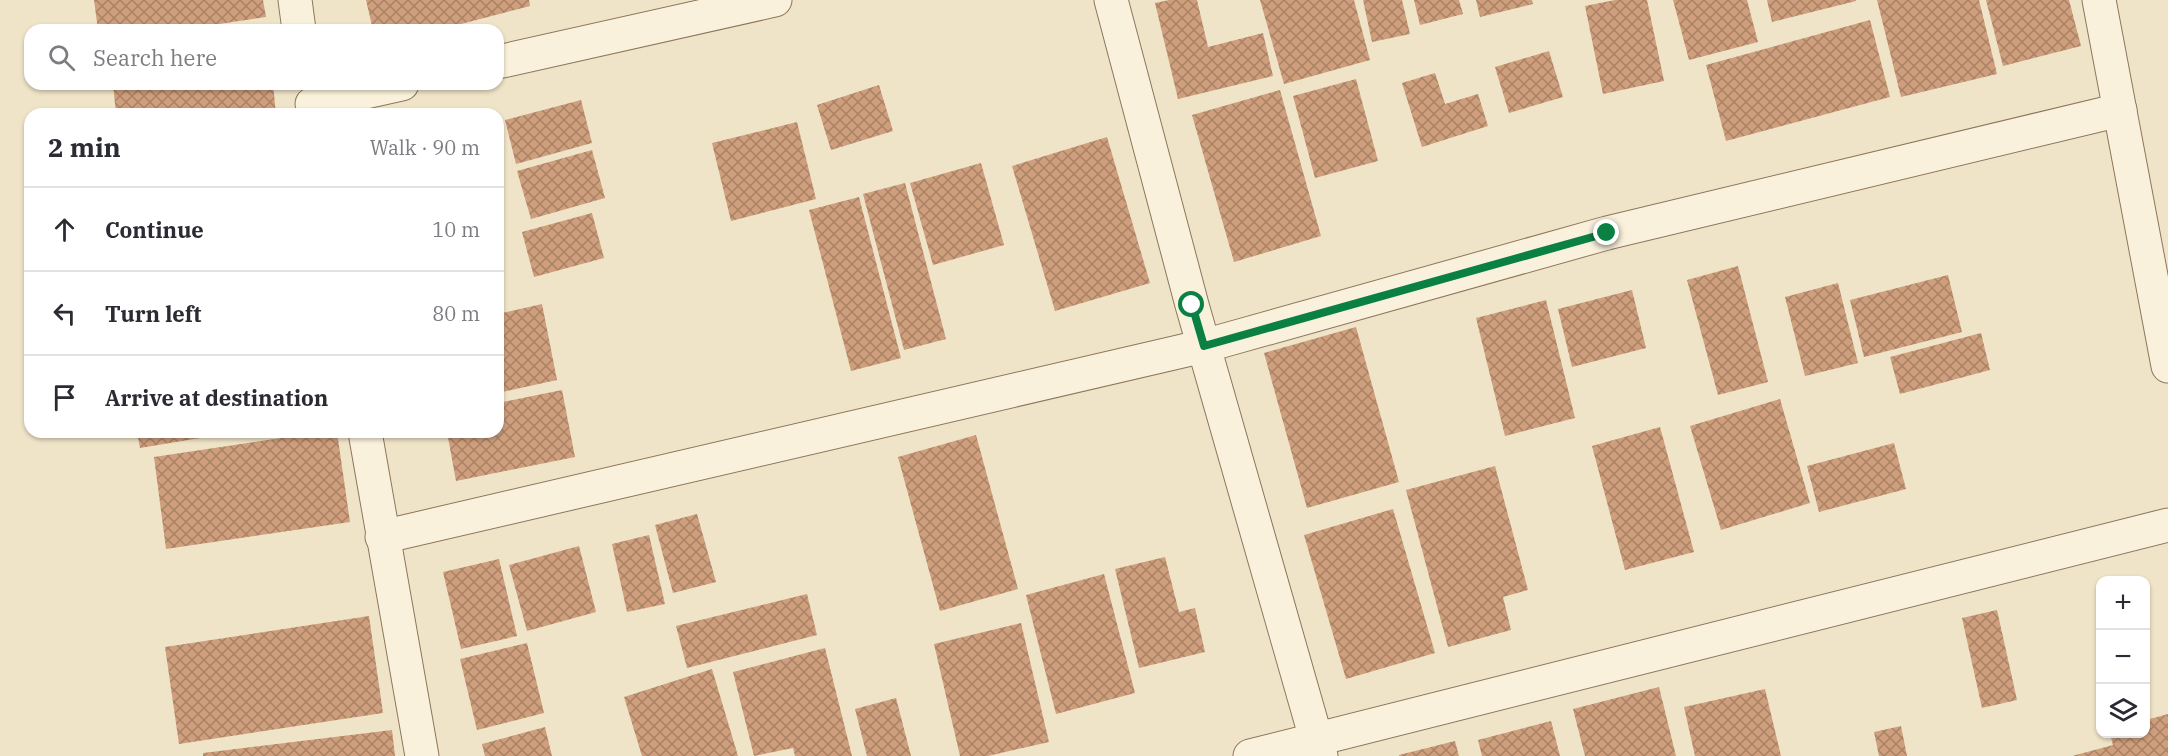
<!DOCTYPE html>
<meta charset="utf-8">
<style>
:root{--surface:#fff;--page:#f7f7f7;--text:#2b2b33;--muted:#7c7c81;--line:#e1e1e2}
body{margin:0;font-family:"IBM Plex Serif",serif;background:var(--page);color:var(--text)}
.controls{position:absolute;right:18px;bottom:18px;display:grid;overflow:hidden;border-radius:12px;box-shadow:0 2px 4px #0004}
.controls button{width:54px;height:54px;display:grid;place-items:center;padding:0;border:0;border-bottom:2px solid var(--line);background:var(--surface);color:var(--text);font:30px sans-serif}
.stop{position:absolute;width:18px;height:18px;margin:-14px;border:4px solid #0b8043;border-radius:50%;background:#fff}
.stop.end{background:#0b8043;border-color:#fff;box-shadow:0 2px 6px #0008}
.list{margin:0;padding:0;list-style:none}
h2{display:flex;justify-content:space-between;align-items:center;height:78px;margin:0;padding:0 24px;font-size:26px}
h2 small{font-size:20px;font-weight:400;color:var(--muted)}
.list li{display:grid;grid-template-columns:39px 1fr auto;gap:18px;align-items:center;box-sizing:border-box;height:84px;padding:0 24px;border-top:2px solid var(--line)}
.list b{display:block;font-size:22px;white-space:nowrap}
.list em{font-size:20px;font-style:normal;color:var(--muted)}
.icon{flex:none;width:33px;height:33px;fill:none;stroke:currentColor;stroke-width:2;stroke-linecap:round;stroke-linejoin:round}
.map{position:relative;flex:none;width:2168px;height:756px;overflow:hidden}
.search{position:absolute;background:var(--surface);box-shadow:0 2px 4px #0004;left:24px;top:24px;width:480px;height:66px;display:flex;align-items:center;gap:15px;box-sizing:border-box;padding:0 21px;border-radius:18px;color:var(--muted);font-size:22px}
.panel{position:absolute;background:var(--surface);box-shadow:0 2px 4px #0004;left:24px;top:108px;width:480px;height:330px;border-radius:18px}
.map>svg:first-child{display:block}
.building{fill:url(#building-cross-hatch)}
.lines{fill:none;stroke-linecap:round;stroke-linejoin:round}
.minor-casing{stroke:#8d765c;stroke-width:35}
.minor{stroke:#faf1dc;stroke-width:33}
.route{stroke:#0b8043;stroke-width:8}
</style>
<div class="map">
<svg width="2168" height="756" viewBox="0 0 2168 756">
<defs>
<pattern id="building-cross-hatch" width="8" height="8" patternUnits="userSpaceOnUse" patternTransform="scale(1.5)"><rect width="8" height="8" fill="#cf9f7d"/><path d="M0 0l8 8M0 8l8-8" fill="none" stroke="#a98266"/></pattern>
</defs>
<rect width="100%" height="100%" fill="#f0e4c8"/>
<g class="building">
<path d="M94 0H263L266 17 179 30H98Z"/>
<path d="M366 0H529L530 6 438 30H373Z"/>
<path d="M1169 0H1197L1208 47 1263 33 1273 76 1178 99 1155 3Z"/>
<path d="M1260 0H1354L1370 60 1284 84Z"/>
<path d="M1363 0H1402L1410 34 1372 42Z"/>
<path d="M1414 0H1459L1463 14 1420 25Z"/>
<path d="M1476 0H1532L1533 4 1480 17Z"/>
<path d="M1615 0H1647L1664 81 1603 94 1585 6Z"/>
<path d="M1673 0H1747L1758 42 1689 60Z"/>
<path d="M1767 0H1856V1L1772 22Z"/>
<path d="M1877 0H1979L1997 74 1901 97Z"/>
<path d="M1986 0H2069L2081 46 2003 66Z"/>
<path d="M1870 20 1890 97 1726 141 1706 65Z"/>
<path d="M1549 51 1563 97 1509 113 1495 67Z"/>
<path d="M1435 73 1445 104 1478 94 1488 126 1422 147 1402 83Z"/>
<path d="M1356 79 1378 161 1315 178 1293 96Z"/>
<path d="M113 84H273L276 114H116Z"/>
<path d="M879 85 893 131 831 150 817 105Z"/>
<path d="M1280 90 1321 236 1234 262 1192 115Z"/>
<path d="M581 100 592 143 516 164 505 120Z"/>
<path d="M797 122 816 199 731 221 712 143Z"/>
<path d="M1107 137 1150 283 1055 311 1012 166Z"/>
<path d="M592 150 605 198 531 219 517 171Z"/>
<path d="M981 163 1004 245 933 265 910 183Z"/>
<path d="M905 183 946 339 904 350 863 194Z"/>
<path d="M859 197 901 358 851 371 809 210Z"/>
<path d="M592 213 604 258 534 277 522 232Z"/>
<path d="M1738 266 1768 382 1718 395 1687 280Z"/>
<path d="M1948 275 1962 332 1864 357 1850 300Z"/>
<path d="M1838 283 1858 363 1805 376 1785 297Z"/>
<path d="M1632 290 1646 348 1572 367 1558 309Z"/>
<path d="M1546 300 1575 418 1505 436 1476 318Z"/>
<path d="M542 304 557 380 498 393V314Z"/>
<path d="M1356 327 1399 482 1307 508 1264 353Z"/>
<path d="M1981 333 1990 370 1900 394 1890 357Z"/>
<path d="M562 390 575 457 456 481 447 432H498V403Z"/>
<path d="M1780 399 1810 503 1721 530 1690 426Z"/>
<path d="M1660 427 1694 552 1625 570 1592 446Z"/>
<path d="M137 432H230V433L140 448Z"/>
<path d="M322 432H337L350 522 166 549 154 457Z"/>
<path d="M976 435 1018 589 940 611 898 457Z"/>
<path d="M1894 443 1906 489 1819 512 1807 466Z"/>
<path d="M1495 466 1528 590 1503 597 1511 630 1448 647 1406 490Z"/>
<path d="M1393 509 1435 653 1346 679 1304 535Z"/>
<path d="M697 514 716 582 673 593 655 525Z"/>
<path d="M649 535 665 604 627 612 612 544Z"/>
<path d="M579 546 596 612 527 631 509 565Z"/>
<path d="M1165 557 1179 612 1195 608 1205 652 1139 668 1115 569Z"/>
<path d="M499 559 517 636 461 649 443 572Z"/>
<path d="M1104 574 1135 693 1056 714 1026 595Z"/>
<path d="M807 594 817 635 687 668 676 626Z"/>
<path d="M1997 610 2017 700 1982 708 1962 618Z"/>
<path d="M369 616 383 713 179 744 165 647Z"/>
<path d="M1021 623 1049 742 988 756H960L934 644Z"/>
<path d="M527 643 544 713 477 730 460 659Z"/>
<path d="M825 648 852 756H795L793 748 754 756 733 672Z"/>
<path d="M712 669 738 756H642L624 697Z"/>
<path d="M1659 687 1676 756H1585L1573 709Z"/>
<path d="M1765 689 1781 756H1695L1684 707Z"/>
<path d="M896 698 911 756H867L855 709Z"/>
<path d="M2168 714V756H2072L2113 745 2110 734H2146V720Z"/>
<path d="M1551 721 1560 756H1482L1478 740Z"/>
<path d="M1901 726 1907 756H1879L1874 732Z"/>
<path d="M545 727 552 756H485L482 744Z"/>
<path d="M392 730 395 756H203V753Z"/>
<path d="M1455 741 1459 756H1399V755Z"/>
</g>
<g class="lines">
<g class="minor-casing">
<g id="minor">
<path d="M295 0 299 30"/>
<path d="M1111 0 1192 305 1321 756"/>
<path d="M2099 0 2168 366"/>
<path d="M498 62 775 0"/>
<path d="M312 104 402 84"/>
<path d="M365 432 422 756"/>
<path d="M382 537 1204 346 1607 233 2120 110"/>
<path d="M1250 756 2168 525"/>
</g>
</g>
<use href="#minor" class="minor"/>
</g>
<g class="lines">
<path class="route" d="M1192 305 1204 346 1607 233"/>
</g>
</svg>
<div class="controls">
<button>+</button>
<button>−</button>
<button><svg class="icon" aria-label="layers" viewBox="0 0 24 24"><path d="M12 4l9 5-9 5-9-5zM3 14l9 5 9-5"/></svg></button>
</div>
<div class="stop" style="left:1192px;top:305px"></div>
<div class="stop end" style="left:1607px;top:233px"></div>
<div class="search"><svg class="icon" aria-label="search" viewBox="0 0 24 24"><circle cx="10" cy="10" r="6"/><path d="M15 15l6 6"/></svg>Search here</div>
<section class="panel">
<h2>2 min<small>Walk · 90 m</small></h2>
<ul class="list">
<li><svg class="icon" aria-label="ahead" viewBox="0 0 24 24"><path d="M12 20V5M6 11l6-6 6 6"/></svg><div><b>Continue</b></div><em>10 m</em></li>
<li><svg class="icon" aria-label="left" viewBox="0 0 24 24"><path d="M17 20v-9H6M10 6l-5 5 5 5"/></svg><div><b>Turn left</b></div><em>80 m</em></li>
<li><svg class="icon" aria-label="arrive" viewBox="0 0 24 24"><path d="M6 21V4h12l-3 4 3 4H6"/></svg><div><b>Arrive at destination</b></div></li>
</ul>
</section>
</div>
